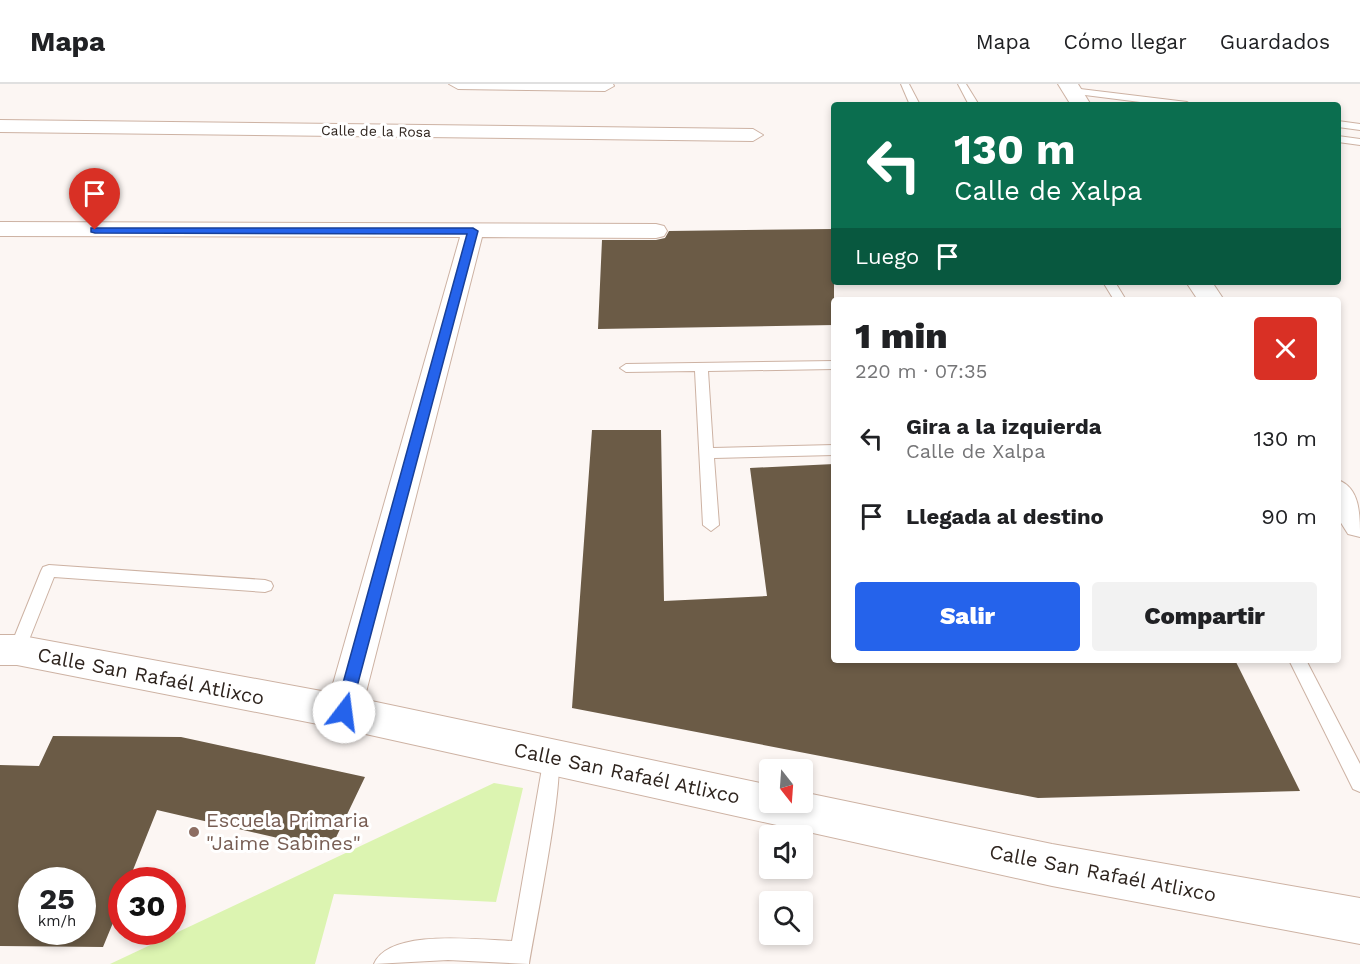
<!DOCTYPE html>
<html lang="es">
<meta charset="utf-8">
<style>
:root{--surface:#fff;--page:#f2f2f2;--text:#202124;--muted:#757577;--line:#e0e0e0;--accent:#2563eb}
body{margin:0;font-family:"Work Sans",sans-serif;background:var(--page);color:var(--text);height:100vh;display:flex;flex-direction:column;font-size:22px;white-space:nowrap}
*{box-sizing:border-box;margin:0}
p{font-size:20px;color:var(--muted)}
.icon{flex:none;width:33px;height:33px;fill:none;stroke:currentColor;stroke-width:2;stroke-linecap:round;stroke-linejoin:round}
.map{position:relative;flex:1;overflow:hidden}
.details{position:absolute;left:831px;top:213px;width:510px;height:366px;display:flex;flex-direction:column;background:var(--surface);border-radius:6px;box-shadow:0 3px 9px #0003}
.details>*{flex:none}
.hud{position:absolute;left:831px;top:18px;width:510px;height:183px;border-radius:6px;box-shadow:0 3px 9px #0003;background:#0b6e4f;color:#fff;overflow:hidden}
.needle{width:39px;rotate:163deg}
.fabs{position:absolute;left:759px;top:675px;display:grid;gap:12px}
.fabs a{display:grid;place-items:center;width:54px;height:54px;border-radius:6px;background:var(--surface);box-shadow:0 3px 9px #0003;font-size:30px}
.speed{position:absolute;left:18px;top:783px;display:flex;gap:12px;font-size:30px;font-weight:700;text-align:center}
.speed>*{display:grid;place-content:center;width:78px;height:78px;border-radius:50%;background:var(--surface);box-shadow:0 3px 9px #0003;line-height:1}
.speed small{font-size:15px;font-weight:400}
.speed .limit{border:9px solid #d22;background:#fff;color:#111}
.pin{position:absolute;display:grid;place-items:center;width:51px;height:51px;color:#fff;margin:-62px -26px;border-radius:50% 50% 50% 0;rotate:-45deg;box-shadow:0 0 6px #0007}
.pin .icon{rotate:45deg}
.me{position:absolute;width:66px;margin:-33px;rotate:15deg;stroke-linejoin:round;filter:drop-shadow(0 0 4px #0008)}
.turn{display:flex;align-items:center;gap:21px;height:126px;padding:0 24px;font-size:27px}
.turn .icon{width:78px;height:78px;stroke-width:2.5}
.turn b{display:block;font-size:42px;line-height:51px}
.then{display:flex;align-items:center;height:57px;padding:0 24px;background:#0003;gap:12px;font-size:22px}
.round{display:grid;place-items:center;flex:none;width:63px;height:63px;border-radius:6px;background:var(--page)}
.overview{display:flex;align-items:center;justify-content:space-between;height:102px;padding:0 24px}
h1{font-size:36px;font-weight:800;line-height:45px}
.cta{display:flex;gap:12px;margin-top:auto;padding:12px 24px}
.cta a{flex:1;height:69px;border-radius:6px;background:var(--accent);color:#fff;font-size:24px;font-weight:800;line-height:69px;text-align:center}
.cta a+a{background:var(--page);color:var(--text)}
ul{padding:0;list-style:none}
li{display:flex;align-items:center;gap:18px;height:78px;padding:0 24px}
li div{flex:1}
li b{display:block;font-size:22px}
li em{font-style:normal}
header{display:flex;align-items:center;gap:36px;box-sizing:border-box;height:84px;padding:0 30px;background:var(--surface);border-bottom:2px solid var(--line)}
header strong{font-size:28px}
nav{display:flex;gap:33px;margin-inline-start:auto;font-size:21px}
.map>svg:first-child{display:block}
.green{fill:#dcf4b1}
.building{fill:#6b5b46;fill-rule:evenodd}
.lines{fill:none;stroke-linecap:round;stroke-linejoin:round}
.service-casing{stroke:#cdb2a3;stroke-width:2}
.minor-casing{stroke:#cdb2a3;stroke-width:2}
.tertiary-casing{stroke:#cdb2a3;stroke-width:2}
.service{fill:#fff;fill-rule:evenodd}
.minor{fill:#fff;fill-rule:evenodd}
.tertiary{fill:#fff;fill-rule:evenodd}
.route{fill:#2563eb;stroke:#184099;stroke-width:1.5}
.education-dot{fill:#8d6e63;stroke:#fff;stroke-width:2}
.labels{text-anchor:middle;stroke-width:6;stroke-linejoin:round;paint-order:stroke}
.far-street-label{font-size:14px;fill:#2e241e;stroke:#fff}
.near-street-label{font-size:20px;fill:#2e241e;stroke:#fff}
.near-education-label{font-size:20px;fill:#785e54;stroke:#fff;text-anchor:start}
</style>
<header>
<strong>Mapa</strong>
<nav><a>Mapa</a><a>Cómo llegar</a><a>Guardados</a></nav>
</header>
<div class="map">
<svg width="1360" height="880" viewBox="0 0 1360 880">
<rect width="100%" height="100%" fill="#fcf6f3"/>
<!-- green -->
<path class="green" d="M494 699 523 704 496 818 334 810 315 880H110Z"/>
<!-- building -->
<g class="building">
<path d="M834 145V241L598 245 602 156H656L665 154 669 147Z"/>
<path d="M592 346H661L664 517 767 512 750 384 834 380V576H1235L1300 707 1038 714 572 624Z"/>
<path d="M53 652 181 653 365 693 330 766 157 726 129 796H122V817L103 863 0 862V681L39 682ZM32 796H82V848H32Z"/>
</g>
<g class="lines">
<defs>
<g id="service">
<path d="M901 0H909L920 21H910Z"/>
<path d="M958 0H966L979 21H969Z"/>
<path d="M1072 4 1187 18 1192 21H1164L1069 9V5Z"/>
<path d="M1338 37 1360 40V46L1338 43Z"/>
<path d="M1338 52 1360 55V61L1338 58Z"/>
<path d="M1103 198H1115L1126 216H1114Z"/>
<path d="M834 277V285L708 287 713 364 834 361V371L714 374 719 441 711 447 703 441 695 287 626 288 620 284 626 280Z"/>
<path d="M49 481 265 496 271 498 273 502 271 506 265 508 54 493 23 571 17 573 11 571 9 566 41 487 43 483Z"/>
<path d="M1289 576H1306L1360 680V708L1353 705Z"/>
<path d="M551 665 557 667C567 688 534 847 529 880L448 876 374 880C389 844 479 856 512 857L545 667Z"/>
</g>
<g id="minor">
<path d="M449 0H613L614 2 605 7 458 5Z"/>
<path d="M0 36 753 45 763 51 753 57 0 48Z"/>
<path d="M0 138 656 140 664 142 667 147 664 152 656 154 482 153 361 628 355 639 343 643 331 639 325 628 460 153 0 152Z"/>
</g>
<g id="tertiary">
<path d="M1058 0H1078L1091 21H1071Z"/>
<path d="M1186 198H1212L1224 216H1198Z"/>
<path d="M1338 396C1360 404 1360 430 1360 453L1348 450 1338 434Z"/>
<path d="M0 551H17L343 611 770 701V718H802V708L1052 760 1360 814V860L1052 802 343 645 17 581H0Z"/>
</g>
</defs>
<!-- service casing -->
<use href="#service" class="service-casing"/>
<!-- minor casing -->
<use href="#minor" class="minor-casing"/>
<!-- tertiary casing -->
<use href="#tertiary" class="tertiary-casing"/>
<!-- service -->
<use href="#service" class="service"/>
<!-- minor -->
<use href="#minor" class="minor"/>
<!-- tertiary -->
<use href="#tertiary" class="tertiary"/>
</g>
<!-- route -->
<path class="route" d="M91 144H473L478 147 349 633H338L335 628 467 150 95 149 91 148Z"/>
<!-- markers -->
<circle class="education-dot" cx="194" cy="748" r="6"/>
<g class="labels">
<!-- far-street labels -->
<g class="far-street-label">
<text transform="translate(376 47) rotate(1)" y="5">Calle de la Rosa</text>
</g>
<!-- near-street labels -->
<g class="near-street-label">
<text transform="translate(151 592) rotate(11)" y="7">Calle San Rafaél Atlixco</text>
<text transform="translate(627 689) rotate(12)" y="7">Calle San Rafaél Atlixco</text>
<text transform="translate(1103 789) rotate(11)" y="7">Calle San Rafaél Atlixco</text>
</g>
<!-- near-education labels -->
<g class="near-education-label">
<text x="206" y="743">Escuela Primaria<tspan x="206" dy="23">"Jaime Sabines"</tspan></text>
</g>
</g>
</svg>
<div class="fabs">
<a><svg class="needle" viewBox="-14 -14 28 28"><path d="M0-13l5 13h-10z" fill="#e53935"/><path d="M0 13l5-13h-10z" fill="#757577"/></svg></a>
<a><svg class="icon" aria-label="sound" viewBox="0 0 24 24"><path d="M4 9h4l5-4v14l-5-4H4zM17 9q2 3 0 6"/></svg></a>
<a><svg class="icon" aria-label="search" viewBox="0 0 24 24"><circle cx="10" cy="10" r="6"/><path d="M15 15l6 6"/></svg></a>
</div>
<div class="speed"><div>25<small>km/h</small></div><div class="limit">30</div></div>
<div class="pin" style="left:95px;top:146px;background:#d93025"><svg class="icon" aria-label="arrive" viewBox="0 0 24 24"><path d="M6 21V4h12l-3 4 3 4H6"/></svg></div>
<svg class="me" style="left:344px;top:628px" viewBox="-20 -20 40 40"><circle r="19" fill="#fff"/><path d="M0-13L10 11 0 6-10 11z" fill="#2563eb"/></svg>
<div class="hud">
<div class="turn"><svg class="icon" aria-label="left" viewBox="0 0 24 24"><path d="M17 20v-9H6M10 6l-5 5 5 5"/></svg><div><b>130 m</b>Calle de Xalpa</div></div>
<div class="then">Luego<svg class="icon" aria-label="arrive" viewBox="0 0 24 24"><path d="M6 21V4h12l-3 4 3 4H6"/></svg></div>
</div>
<section class="details">
<div class="overview"><div><h1>1 min</h1><p>220 m · 07:35</p></div><a class="round" style="background:#d93025;color:#fff"><svg class="icon" aria-label="close" viewBox="0 0 24 24"><path d="M6 6l12 12M18 6L6 18"/></svg></a></div>
<ul>
<li><svg class="icon" aria-label="left" viewBox="0 0 24 24"><path d="M17 20v-9H6M10 6l-5 5 5 5"/></svg><div><b>Gira a la izquierda</b><p>Calle de Xalpa</p></div><em>130 m</em></li>
<li><svg class="icon" aria-label="arrive" viewBox="0 0 24 24"><path d="M6 21V4h12l-3 4 3 4H6"/></svg><div><b>Llegada al destino</b></div><em>90 m</em></li>
</ul>
<div class="cta"><a>Salir</a><a>Compartir</a></div>
</section>
</div>
